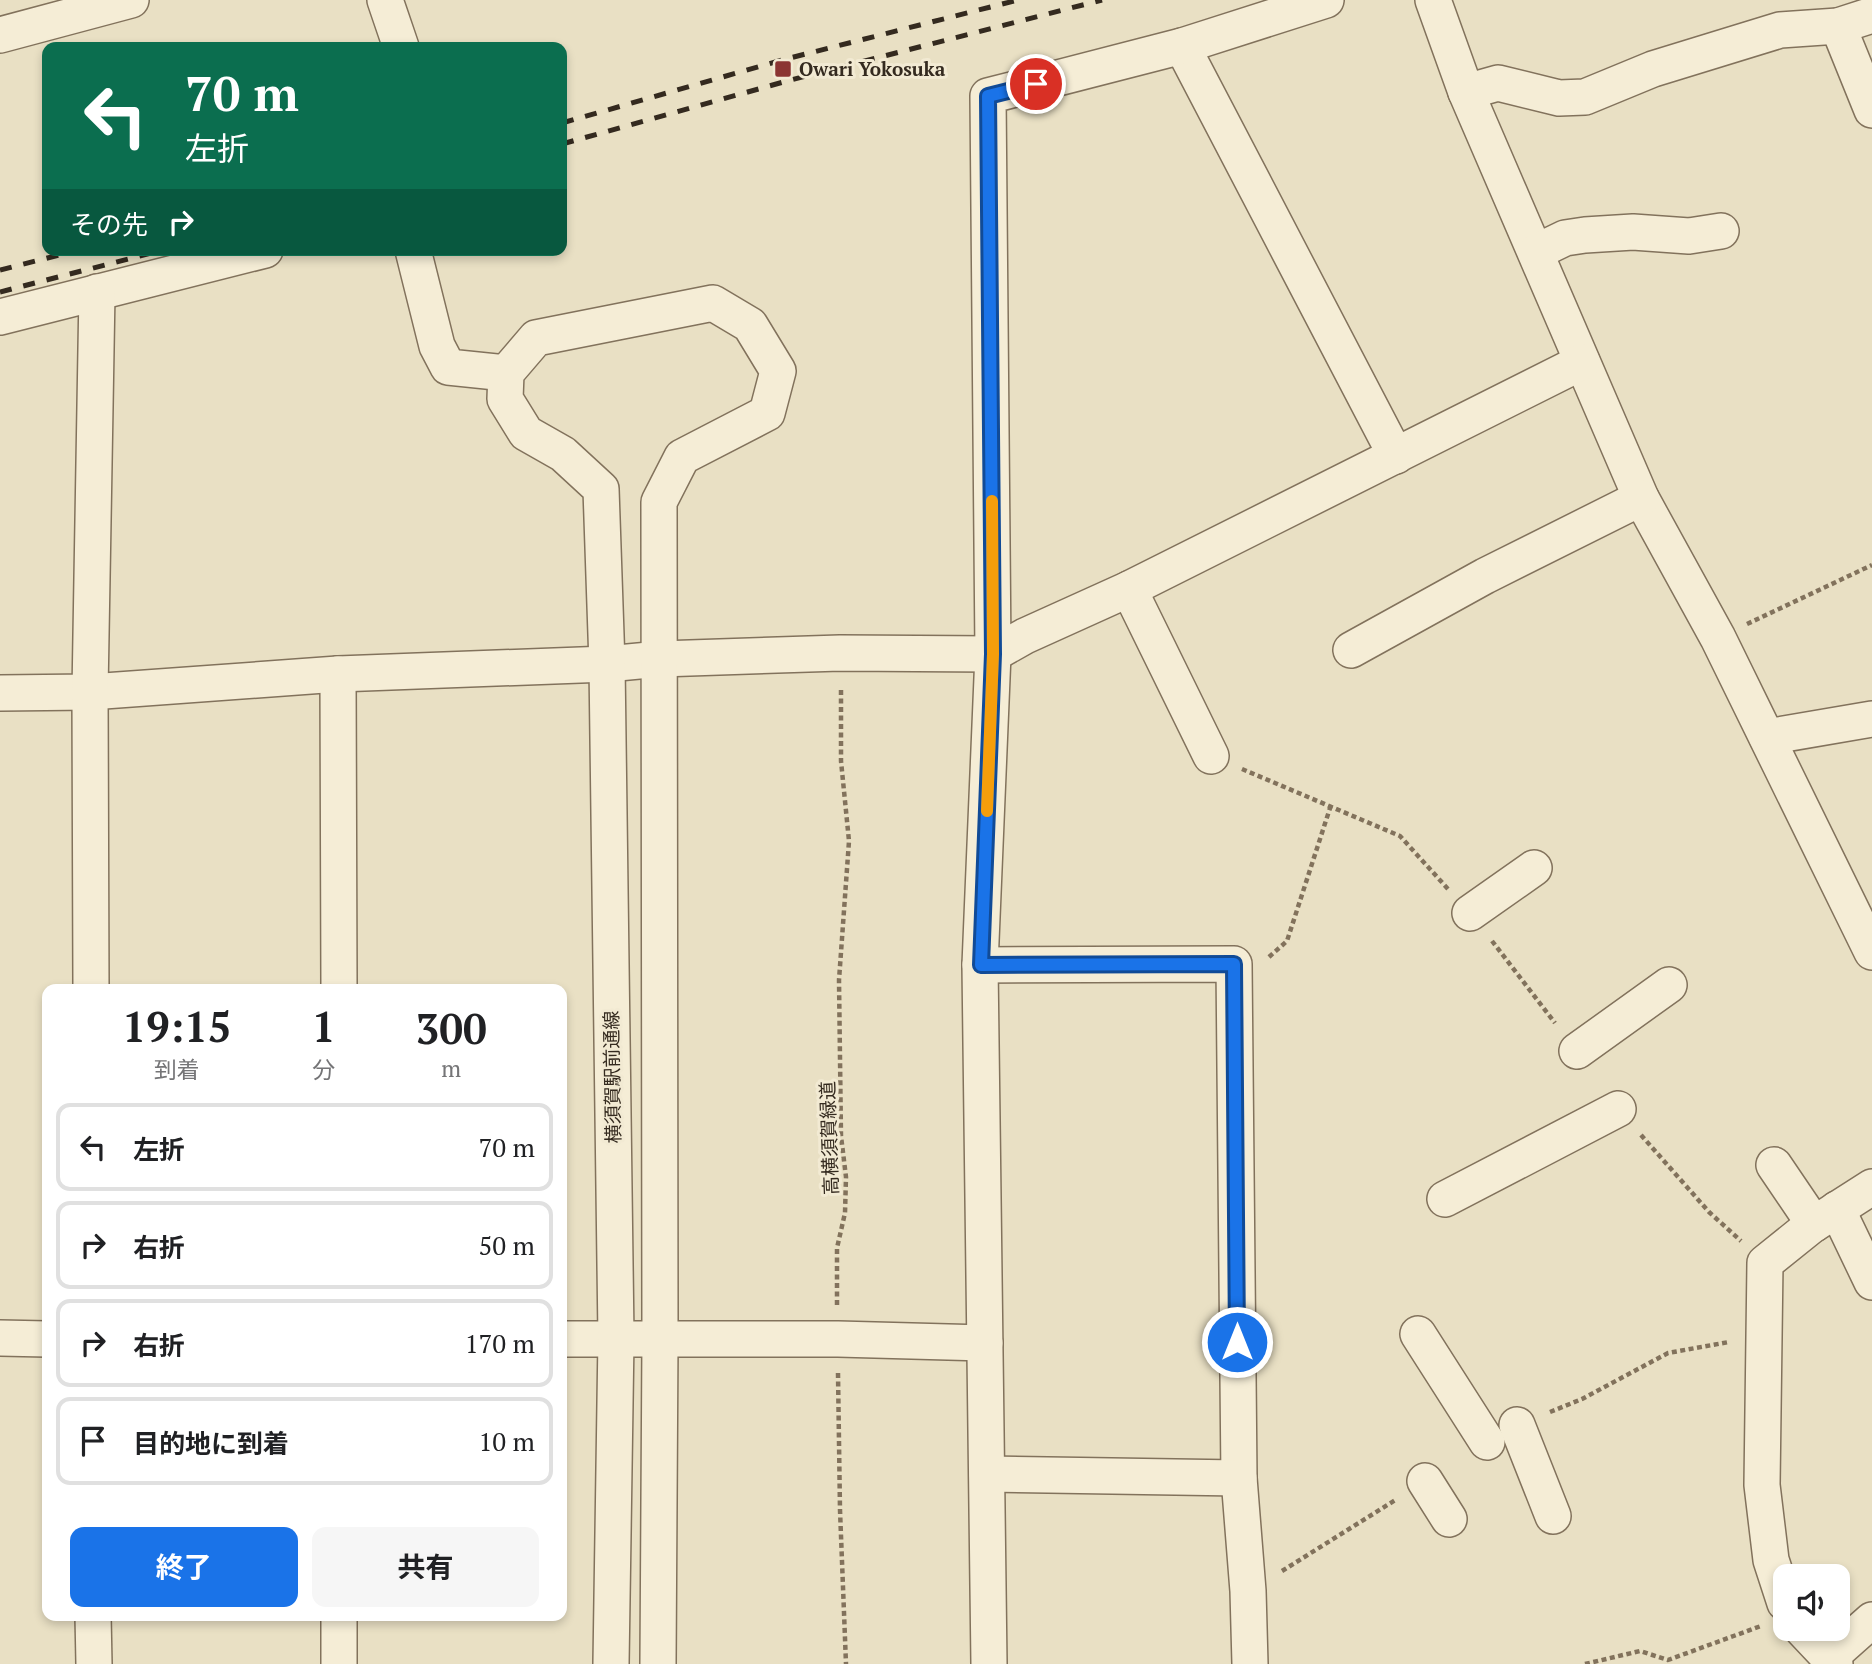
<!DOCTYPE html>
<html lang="ja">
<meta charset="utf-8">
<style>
:root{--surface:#fff;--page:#f6f6f6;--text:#202124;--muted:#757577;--line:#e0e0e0;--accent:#1a73e8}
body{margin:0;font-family:"PT Serif","Noto Sans JP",serif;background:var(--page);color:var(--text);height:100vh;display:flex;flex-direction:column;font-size:26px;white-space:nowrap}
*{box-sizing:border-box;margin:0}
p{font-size:23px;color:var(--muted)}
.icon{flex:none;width:38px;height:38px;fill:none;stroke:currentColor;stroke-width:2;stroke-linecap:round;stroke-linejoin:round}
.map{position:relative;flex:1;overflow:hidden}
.drawer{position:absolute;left:42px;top:984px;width:525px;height:637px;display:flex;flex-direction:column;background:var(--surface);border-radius:14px;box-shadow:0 4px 10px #0003}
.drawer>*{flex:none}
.guide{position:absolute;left:42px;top:42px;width:525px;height:214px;border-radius:14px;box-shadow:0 4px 10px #0003;background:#0b6e4f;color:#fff;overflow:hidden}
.buttons{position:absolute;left:1773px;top:1564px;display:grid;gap:14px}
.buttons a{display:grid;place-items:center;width:77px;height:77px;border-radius:14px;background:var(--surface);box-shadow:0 4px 10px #0003;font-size:35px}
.pin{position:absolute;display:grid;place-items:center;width:60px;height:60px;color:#fff;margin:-30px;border:4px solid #fff;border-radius:50%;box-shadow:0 2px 7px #0007}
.me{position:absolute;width:77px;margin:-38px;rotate:0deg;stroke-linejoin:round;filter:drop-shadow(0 0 5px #0008)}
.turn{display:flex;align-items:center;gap:24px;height:147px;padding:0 28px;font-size:32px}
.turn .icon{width:91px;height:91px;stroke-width:2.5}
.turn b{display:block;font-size:49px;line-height:60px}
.then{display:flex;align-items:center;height:66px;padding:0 28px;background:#0003;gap:14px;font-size:26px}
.eta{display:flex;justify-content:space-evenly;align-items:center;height:119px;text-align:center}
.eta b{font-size:42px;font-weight:700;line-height:49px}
.button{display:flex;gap:14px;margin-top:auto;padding:14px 28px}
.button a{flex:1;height:80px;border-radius:14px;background:var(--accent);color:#fff;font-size:28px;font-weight:700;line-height:80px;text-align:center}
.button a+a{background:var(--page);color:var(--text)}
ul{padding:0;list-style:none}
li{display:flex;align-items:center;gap:21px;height:88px;margin:0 14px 10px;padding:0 14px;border:4px solid var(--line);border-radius:14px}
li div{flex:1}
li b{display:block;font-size:26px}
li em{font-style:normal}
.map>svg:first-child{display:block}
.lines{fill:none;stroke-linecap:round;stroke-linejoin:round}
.minor-casing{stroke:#82725c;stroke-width:38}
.path{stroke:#82725c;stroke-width:4.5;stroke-dasharray:5 3.5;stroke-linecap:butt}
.minor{stroke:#f5edd6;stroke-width:35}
.rail{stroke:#342a1f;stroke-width:5;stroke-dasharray:12 12;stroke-linecap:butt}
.route-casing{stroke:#114b97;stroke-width:18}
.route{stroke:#1a73e8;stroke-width:12}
.slow{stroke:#f59e0b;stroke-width:12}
.poi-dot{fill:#8b3532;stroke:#f2ead3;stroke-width:2.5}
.labels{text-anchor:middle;stroke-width:6;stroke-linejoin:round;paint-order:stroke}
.poi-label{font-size:19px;font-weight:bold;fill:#342a1f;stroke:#f2ead3;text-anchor:start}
.street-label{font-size:19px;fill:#342a1f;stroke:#f2ead3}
</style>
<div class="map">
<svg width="1872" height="1664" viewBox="0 0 1872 1664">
<rect width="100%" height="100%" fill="#e9e0c4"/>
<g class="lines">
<defs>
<g id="minor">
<path d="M385 0 401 47"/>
<path d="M1433 0 1466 92 1641 498 1718 638 1872 952"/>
<path d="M1838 26 1872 110"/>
<path d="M0 35 131 0"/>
<path d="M1182 46 1396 456"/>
<path d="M1466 92 1498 83 1559 98 1585 97 1653 69 1780 30 1838 26 1872 15"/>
<path d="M413 250 437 346 448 367 506 373"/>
<path d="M1536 252 1565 238 1585 235 1633 232 1689 236 1721 231"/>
<path d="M0 317 265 250"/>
<path d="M1129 589 1211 756"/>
<path d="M1351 650 1485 576 1641 498"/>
<path d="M338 674 339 989"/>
<path d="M0 693 90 692 338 674 607 664 660 659 840 653 993 654 1025 636 1129 589 1582 362"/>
<path d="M1767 737 1872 719"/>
<path d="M1470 913 1534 868"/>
<path d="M980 965 1234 964 1239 1478 1248 1591 1250 1664"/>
<path d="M91 989 90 692 97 292"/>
<path d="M1577 1051 1669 985"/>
<path d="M1774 1165 1814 1224"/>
<path d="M1445 1199 1618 1109"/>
<path d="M1837 1209 1872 1282"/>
<path d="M1418 1334 1487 1442"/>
<path d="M0 1338 47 1339"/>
<path d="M562 1339H838L985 1343"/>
<path d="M1517 1425 1553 1516"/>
<path d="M987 1474 1239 1478"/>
<path d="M1425 1481 1449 1519"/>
<path d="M1785 1603 1771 1560 1762 1485 1765 1263 1811 1226 1872 1187"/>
<path d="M93 1615 94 1664"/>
<path d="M1802 1629 1835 1664"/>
<path d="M1829 1658 1872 1620"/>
<path d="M339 1664V1615"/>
<path d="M611 1664 616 1338 607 664 601 489 563 454 526 433 505 399 506 373 536 338 713 303 750 325 778 371 767 413 682 457 659 502 660 1340 658 1664"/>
<path d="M989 1664 980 965 993 654 988 96 1182 46 1326 0"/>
</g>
</defs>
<!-- minor casing -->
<use href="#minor" class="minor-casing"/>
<!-- path -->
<g class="path">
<path d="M1747 624 1872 565"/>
<path d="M1242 769 1400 836 1448 889"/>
<path d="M1492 941 1555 1023"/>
<path d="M1269 957 1287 941 1331 805"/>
<path d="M1641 1135 1709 1212 1741 1241"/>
<path d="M837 1305V1248L845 1213 846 1177 841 1136 839 980 849 841 841 761V689"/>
<path d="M838 1373 840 1510 846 1664"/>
<path d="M1550 1412 1582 1399 1668 1353 1729 1342"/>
<path d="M1282 1571 1397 1499"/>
<path d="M1585 1664 1640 1651 1668 1660 1761 1626"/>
</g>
<!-- minor -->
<use href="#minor" class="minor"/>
<!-- rail -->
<g class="rail">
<path d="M562 123 782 60 1018 0"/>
<path d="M562 144 787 81 1102 0"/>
<path d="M0 270 79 250"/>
<path d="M0 292 163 250"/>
</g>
</g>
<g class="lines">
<defs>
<path id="route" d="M1036 84 988 96 993 654 981 965 1234 964 1237 1342"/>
</defs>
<!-- route casing -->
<use href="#route" class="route-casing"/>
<!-- route -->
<use href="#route" class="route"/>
<!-- slow -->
<path class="slow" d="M987 811 993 654 992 501"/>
</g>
<!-- markers -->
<rect class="poi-dot" x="774" y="60" width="18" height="18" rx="3.5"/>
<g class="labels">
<!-- poi labels -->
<g class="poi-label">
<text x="799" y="76">Owari Yokosuka</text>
</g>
<!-- street labels -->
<g class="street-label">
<text transform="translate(612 1077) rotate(-91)" y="7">横須賀駅前通線</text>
<text transform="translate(829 1138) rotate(-92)" y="7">高横須賀緑道</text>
</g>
</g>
</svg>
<div class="buttons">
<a><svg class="icon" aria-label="sound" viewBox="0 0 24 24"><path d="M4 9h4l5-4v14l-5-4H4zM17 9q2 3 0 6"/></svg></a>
</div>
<div class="pin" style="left:1036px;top:84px;background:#d93025"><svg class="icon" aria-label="arrive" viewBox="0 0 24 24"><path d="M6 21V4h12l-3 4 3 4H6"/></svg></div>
<svg class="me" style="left:1237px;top:1342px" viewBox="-20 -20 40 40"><circle r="17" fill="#1a73e8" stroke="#fff" stroke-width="3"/><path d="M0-11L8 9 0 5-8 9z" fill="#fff"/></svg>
<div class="guide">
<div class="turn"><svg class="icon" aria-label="left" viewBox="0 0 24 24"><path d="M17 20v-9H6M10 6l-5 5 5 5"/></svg><div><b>70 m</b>左折</div></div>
<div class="then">その先<svg class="icon" aria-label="right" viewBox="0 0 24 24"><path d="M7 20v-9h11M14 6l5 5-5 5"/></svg></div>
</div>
<section class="drawer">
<div class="eta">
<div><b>19:15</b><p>到着</p></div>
<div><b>1</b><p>分</p></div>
<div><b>300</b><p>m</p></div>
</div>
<ul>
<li><svg class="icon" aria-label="left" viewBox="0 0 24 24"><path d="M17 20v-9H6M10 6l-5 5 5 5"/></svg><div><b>左折</b></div><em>70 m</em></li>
<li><svg class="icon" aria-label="right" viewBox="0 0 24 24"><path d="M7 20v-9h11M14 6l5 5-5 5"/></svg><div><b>右折</b></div><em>50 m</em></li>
<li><svg class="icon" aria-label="right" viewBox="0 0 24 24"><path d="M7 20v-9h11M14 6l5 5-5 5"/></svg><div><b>右折</b></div><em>170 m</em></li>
<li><svg class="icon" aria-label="arrive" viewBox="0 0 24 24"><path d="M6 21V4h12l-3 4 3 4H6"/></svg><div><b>目的地に到着</b></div><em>10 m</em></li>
</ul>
<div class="button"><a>終了</a><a>共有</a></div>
</section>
</div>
